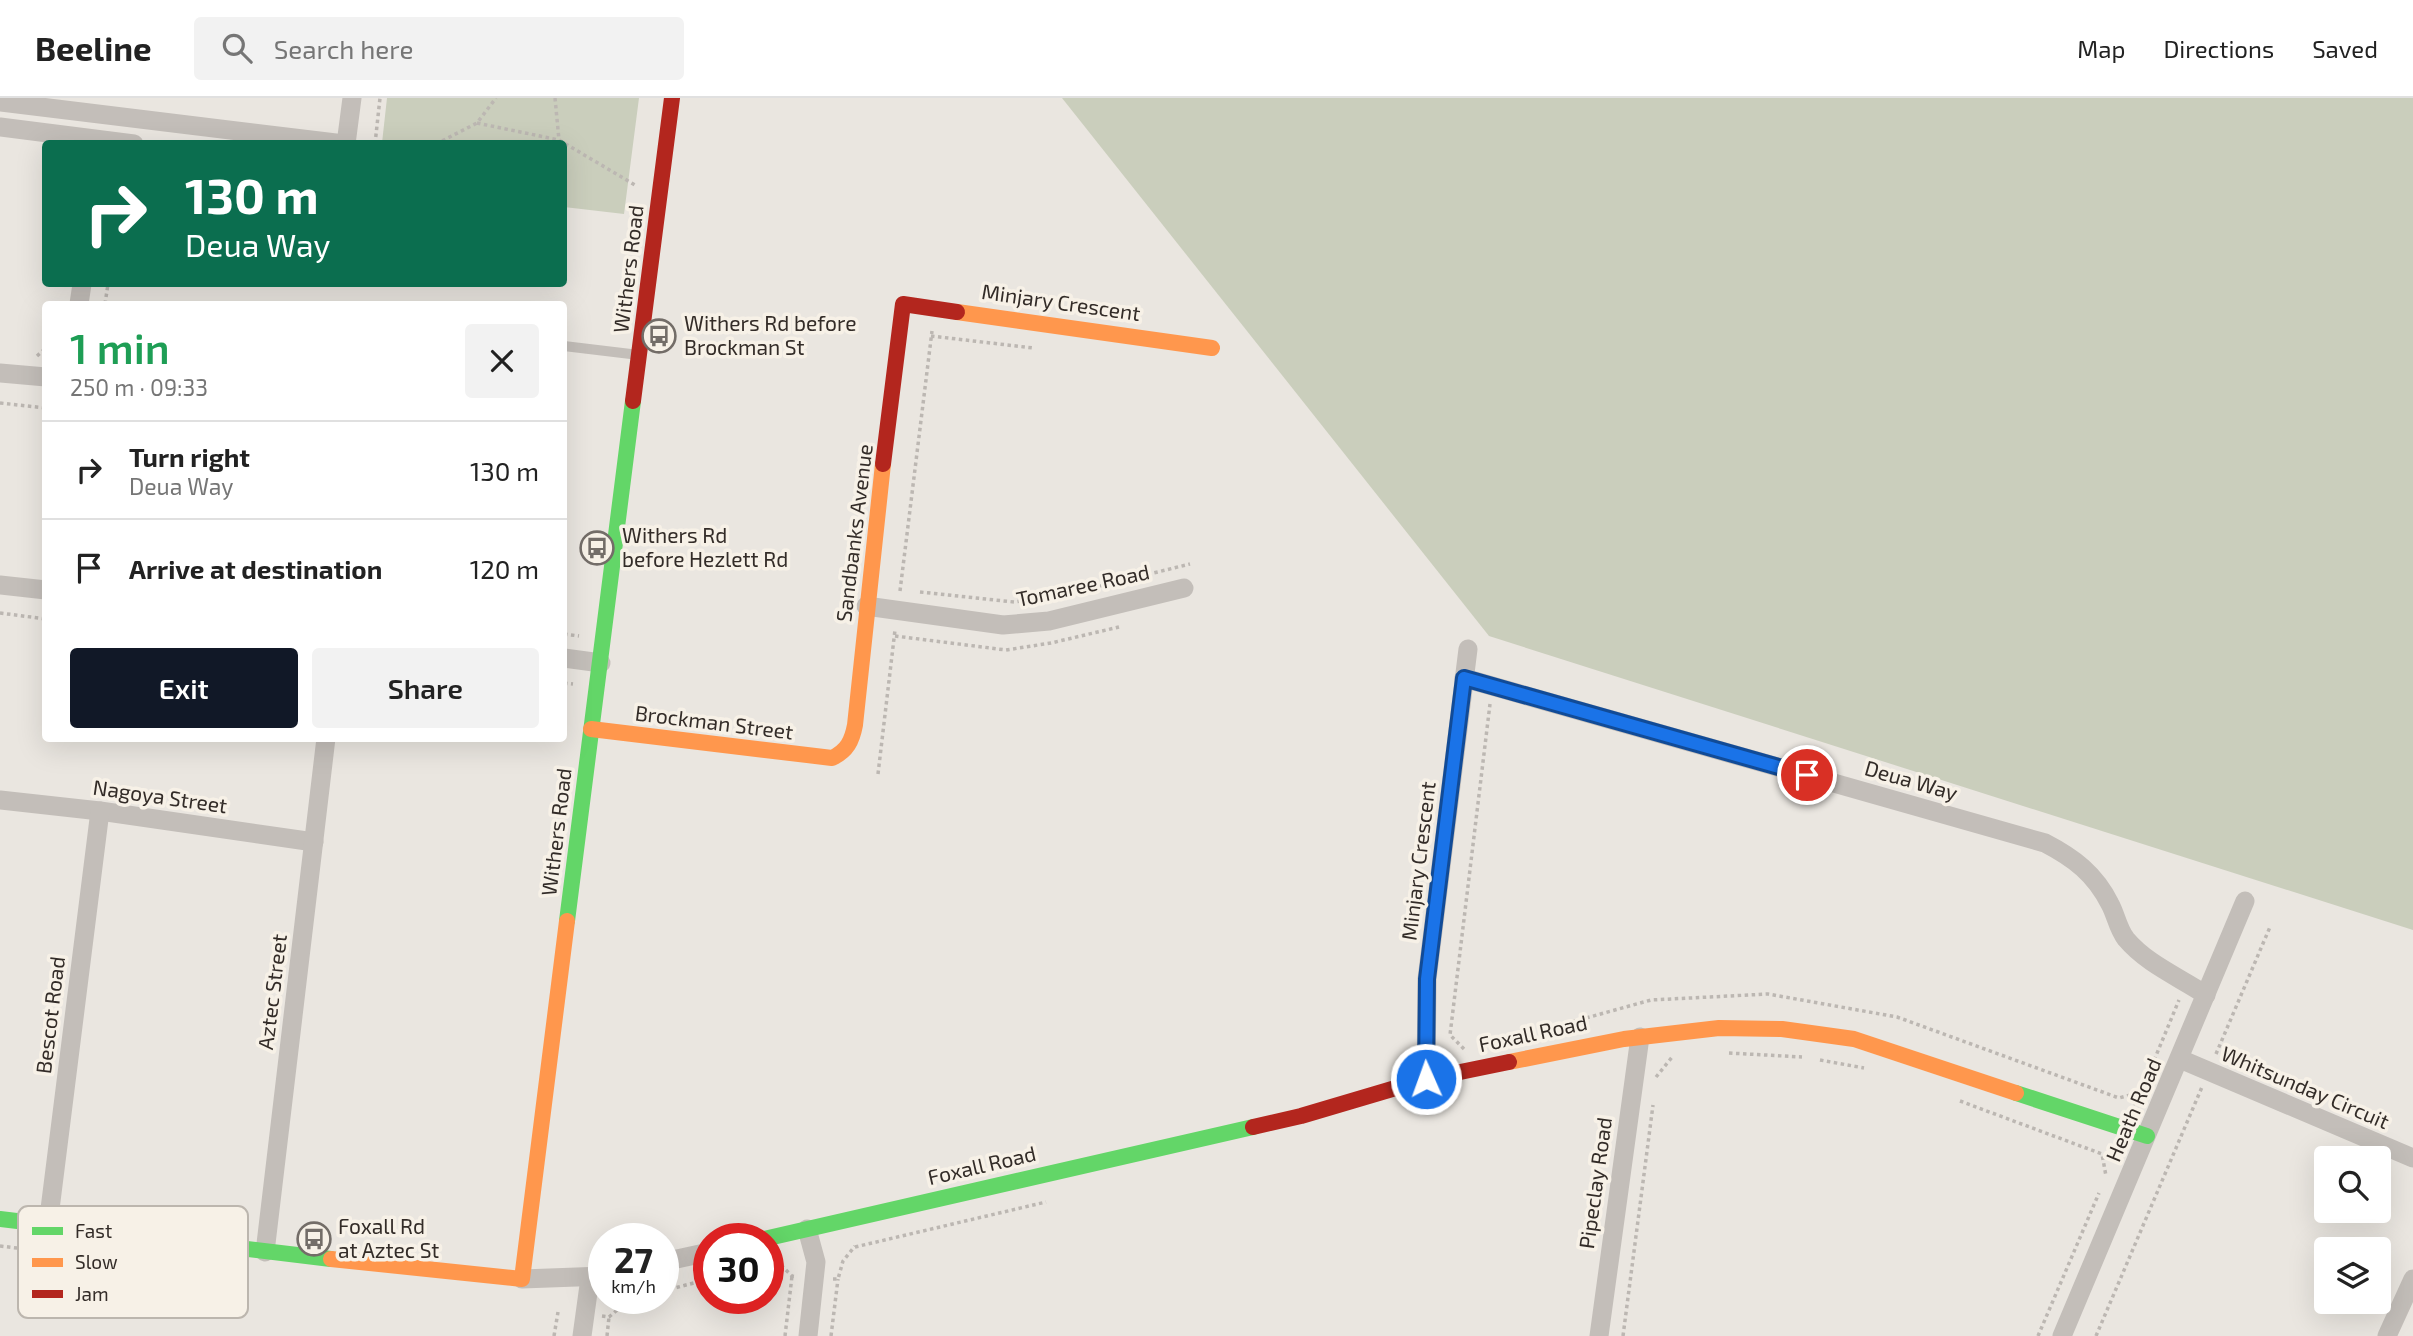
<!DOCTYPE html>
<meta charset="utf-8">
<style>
:root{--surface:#fff;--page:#f2f2f2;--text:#222;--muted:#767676;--line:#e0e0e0;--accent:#111827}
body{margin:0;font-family:"Exo 2",sans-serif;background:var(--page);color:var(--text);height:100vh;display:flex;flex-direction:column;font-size:26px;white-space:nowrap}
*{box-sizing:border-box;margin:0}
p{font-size:23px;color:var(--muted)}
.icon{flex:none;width:38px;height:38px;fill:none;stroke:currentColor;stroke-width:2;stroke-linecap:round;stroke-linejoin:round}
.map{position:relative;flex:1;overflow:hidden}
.sheet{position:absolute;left:42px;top:203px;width:525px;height:441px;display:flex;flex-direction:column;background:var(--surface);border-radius:7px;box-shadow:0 7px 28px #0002}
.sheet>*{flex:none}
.guide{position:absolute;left:42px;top:42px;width:525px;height:147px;border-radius:7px;box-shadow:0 7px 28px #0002;background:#0b6e4f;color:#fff;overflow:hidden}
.controls{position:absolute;left:2314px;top:1048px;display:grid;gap:14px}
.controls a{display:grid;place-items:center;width:77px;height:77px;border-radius:7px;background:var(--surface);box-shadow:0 7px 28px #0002;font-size:35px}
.speed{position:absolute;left:588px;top:1125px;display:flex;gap:14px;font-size:35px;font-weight:700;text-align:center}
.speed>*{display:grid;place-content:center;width:91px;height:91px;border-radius:50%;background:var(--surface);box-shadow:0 7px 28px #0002;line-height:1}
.speed small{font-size:18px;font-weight:400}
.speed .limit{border:10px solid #d22;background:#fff;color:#111}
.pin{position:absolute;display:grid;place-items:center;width:60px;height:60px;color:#fff;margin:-30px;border:4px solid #fff;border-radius:50%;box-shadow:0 2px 7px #0007}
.me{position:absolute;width:77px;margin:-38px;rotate:358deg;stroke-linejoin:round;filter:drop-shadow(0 0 5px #0008)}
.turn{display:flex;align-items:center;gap:24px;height:147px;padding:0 28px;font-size:32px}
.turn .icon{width:91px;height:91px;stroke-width:2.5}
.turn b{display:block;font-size:49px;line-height:60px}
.round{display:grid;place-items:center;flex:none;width:74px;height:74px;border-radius:7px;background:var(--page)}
.overview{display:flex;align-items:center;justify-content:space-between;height:119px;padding:0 28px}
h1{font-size:42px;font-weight:600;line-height:52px;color:#1e9e55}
.button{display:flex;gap:14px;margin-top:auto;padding:14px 28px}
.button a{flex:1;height:80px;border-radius:7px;background:var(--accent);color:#fff;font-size:28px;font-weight:600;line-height:80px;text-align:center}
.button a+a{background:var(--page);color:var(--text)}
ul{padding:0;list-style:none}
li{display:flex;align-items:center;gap:21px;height:98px;padding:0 28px;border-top:2px solid var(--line)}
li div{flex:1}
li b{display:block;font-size:26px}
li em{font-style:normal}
header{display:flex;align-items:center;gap:42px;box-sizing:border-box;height:98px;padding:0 35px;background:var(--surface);border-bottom:2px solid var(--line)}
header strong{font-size:33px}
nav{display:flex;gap:38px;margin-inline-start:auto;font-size:24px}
.search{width:490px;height:63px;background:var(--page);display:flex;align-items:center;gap:18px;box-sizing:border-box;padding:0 24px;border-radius:7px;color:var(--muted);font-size:26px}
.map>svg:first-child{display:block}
.green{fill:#cacebc}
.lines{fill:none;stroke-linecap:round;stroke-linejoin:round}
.path{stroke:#bcb7b2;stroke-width:3.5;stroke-dasharray:3.5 3.5;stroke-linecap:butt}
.lane{stroke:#c3beb9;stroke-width:10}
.street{stroke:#c3beb9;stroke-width:19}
.fast{stroke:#63d668;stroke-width:16}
.slow{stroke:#ff974d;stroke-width:16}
.jam{stroke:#b3261e;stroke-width:16}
.route-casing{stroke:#114b97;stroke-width:18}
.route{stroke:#1a73e8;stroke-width:12}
.labels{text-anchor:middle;stroke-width:7;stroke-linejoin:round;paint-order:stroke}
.street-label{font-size:21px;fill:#332c28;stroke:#f7f1e7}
.poi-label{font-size:21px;fill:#332c28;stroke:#f7f1e7;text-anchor:start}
.key{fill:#f7f1e7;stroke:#bcb6ae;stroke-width:2}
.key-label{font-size:19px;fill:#332c28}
</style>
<header>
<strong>Beeline</strong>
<div class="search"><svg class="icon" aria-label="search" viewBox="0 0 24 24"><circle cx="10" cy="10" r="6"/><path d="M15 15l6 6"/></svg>Search here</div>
<nav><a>Map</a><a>Directions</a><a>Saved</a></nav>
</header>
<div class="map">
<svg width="2413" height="1238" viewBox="0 0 2413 1238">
<rect width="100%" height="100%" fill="#eae6e0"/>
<!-- green -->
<g class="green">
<path d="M387 0H639L624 116 564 109V46L382 45Z"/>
<path d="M1062 0H2413V832L1489 538Z"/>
</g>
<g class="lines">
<!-- path -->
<g class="path">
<path d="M555 0 559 42"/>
<path d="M477 25 559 42 635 87"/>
<path d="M375 44 398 46"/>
<path d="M375 46 380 0"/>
<path d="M436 46 477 25 496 0"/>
<path d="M105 206 108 186"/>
<path d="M931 238 1033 250"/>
<path d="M37 258 46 250"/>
<path d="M0 305 46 310"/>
<path d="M900 493 932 233"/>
<path d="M920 494 1014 504 1072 495 1190 466"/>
<path d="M0 515 46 521"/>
<path d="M564 536 579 538"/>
<path d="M895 538 1006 552 1051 545 1119 529"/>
<path d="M564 585 573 586"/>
<path d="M878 676 895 532"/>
<path d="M1539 933 1651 902 1768 896 1897 919 2119 1000 2141 994 2179 902"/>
<path d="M1464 951 1450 937 1490 606"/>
<path d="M1729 955 1802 959"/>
<path d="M2216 956 2270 829"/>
<path d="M1820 962 1864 970"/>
<path d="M1656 979 1673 958"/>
<path d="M2132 997 2137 1011"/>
<path d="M1960 1003 2102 1056 2106 1078"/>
<path d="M0 1148 25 1151"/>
<path d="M855 1149 1046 1104"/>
<path d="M768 1167 779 1165 792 1178 797 1179"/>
<path d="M833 1181H838L843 1163 855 1148"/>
<path d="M663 1193 709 1181"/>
<path d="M602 1218 609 1219 631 1200"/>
<path d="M554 1238 558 1214"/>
<path d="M607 1238 609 1219"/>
<path d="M785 1238 792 1178"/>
<path d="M831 1238 838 1181"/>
<path d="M1623 1238 1653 1007"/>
<path d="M2038 1238 2099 1095"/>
<path d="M2096 1238 2202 989"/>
</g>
<!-- lane -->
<path class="lane" d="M564 248 639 257"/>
<!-- street -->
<g class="street">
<path d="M0 4 344 46"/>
<path d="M0 29 134 46"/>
<path d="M346 46 352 0"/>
<path d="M79 206 82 186"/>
<path d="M0 275 46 279"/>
<path d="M0 487 46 492"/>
<path d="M866 508 1003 527 1049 523 1184 490"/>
<path d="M564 560 601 565"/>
<path d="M1464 580 2045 745C2074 760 2095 776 2110 806 2116 817 2118 831 2126 841 2147 866 2179 879 2206 897"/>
<path d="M0 702 100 713 314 744"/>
<path d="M2180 961 2413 1060"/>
<path d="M1426 981 1427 881 1468 551"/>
<path d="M48 1127 100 713"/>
<path d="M807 1131 816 1164 808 1238"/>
<path d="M265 1154 326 640"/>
<path d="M663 1164 709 1154"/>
<path d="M522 1181 604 1178"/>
<path d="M582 1238 590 1180"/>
<path d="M1599 1238 1640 939"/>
<path d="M2062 1238 2245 803"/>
<path d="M2387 1238 2413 1181"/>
</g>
<!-- fast -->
<g class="fast">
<path d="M567 823 633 303"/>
<path d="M2016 995 2147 1038"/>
<path d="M0 1121 331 1161"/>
<path d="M764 1141 1253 1029"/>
</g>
<!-- slow -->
<g class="slow">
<path d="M957 214 1212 250"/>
<path d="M591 631 832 660C847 653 852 643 855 627L883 366"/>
<path d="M1509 964 1624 941 1719 930 1782 931 1854 941 2016 995"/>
<path d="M331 1161 522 1181 567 823"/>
</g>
<!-- jam -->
<g class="jam">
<path d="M633 303 672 0"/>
<path d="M883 366 903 206 957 214"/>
<path d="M1253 1029 1301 1018 1426 981 1509 964"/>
</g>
</g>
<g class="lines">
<defs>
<path id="route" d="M1426 981 1427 881 1464 580 1807 677"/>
</defs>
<!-- route casing -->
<use href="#route" class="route-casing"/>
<!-- route -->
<use href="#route" class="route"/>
</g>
<!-- icons -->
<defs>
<symbol id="bus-ring" viewBox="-11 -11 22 22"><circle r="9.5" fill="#f7f1e7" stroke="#736d68" stroke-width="1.5"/><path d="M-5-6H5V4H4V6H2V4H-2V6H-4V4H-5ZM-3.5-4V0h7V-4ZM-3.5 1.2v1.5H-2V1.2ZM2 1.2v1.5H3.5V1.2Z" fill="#736d68"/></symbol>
</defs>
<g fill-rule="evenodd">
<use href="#bus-ring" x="640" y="219" width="38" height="38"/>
<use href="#bus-ring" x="578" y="431" width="38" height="38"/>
<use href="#bus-ring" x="295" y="1122" width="38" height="38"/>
</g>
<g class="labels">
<!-- street labels -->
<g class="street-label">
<text transform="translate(629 171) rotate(-83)" y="7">Withers Road</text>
<text transform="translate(1061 205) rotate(8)" y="7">Minjary Crescent</text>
<text transform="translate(855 435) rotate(-83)" y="7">Sandbanks Avenue</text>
<text transform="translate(1083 488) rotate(-12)" y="7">Tomaree Road</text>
<text transform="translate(714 625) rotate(7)" y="7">Brockman Street</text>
<text transform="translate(1911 683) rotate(16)" y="7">Deua Way</text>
<text transform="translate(160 699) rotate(8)" y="7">Nagoya Street</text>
<text transform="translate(557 734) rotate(-83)" y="7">Withers Road</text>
<text transform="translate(1419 763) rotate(-83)" y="7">Minjary Crescent</text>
<text transform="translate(273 894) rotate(-83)" y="7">Aztec Street</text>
<text transform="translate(51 917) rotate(-83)" y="7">Bescot Road</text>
<text transform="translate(1533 936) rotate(-12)" y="7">Foxall Road</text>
<text transform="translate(2305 990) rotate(23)" y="7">Whitsunday Circuit</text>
<text transform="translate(2134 1012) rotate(-67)" y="7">Heath Road</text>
<text transform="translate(982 1068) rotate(-13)" y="7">Foxall Road</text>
<text transform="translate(1596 1085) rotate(-82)" y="7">Pipeclay Road</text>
</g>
<!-- poi labels -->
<g class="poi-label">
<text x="684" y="233">Withers Rd before<tspan x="684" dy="24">Brockman St</tspan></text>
<text x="622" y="445">Withers Rd<tspan x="622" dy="24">before Hezlett Rd</tspan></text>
<text x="338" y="1136">Foxall Rd<tspan x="338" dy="24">at Aztec St</tspan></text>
</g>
</g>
<!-- legend -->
<rect x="18" y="1108" width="230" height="112" rx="10" class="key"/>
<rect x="32" y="1129" width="31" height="8" fill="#63d668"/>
<rect x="32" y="1160" width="31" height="9" fill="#ff974d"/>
<rect x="32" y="1192" width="31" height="8" fill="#b3261e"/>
<g class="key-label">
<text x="75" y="1140">Fast</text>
<text x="75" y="1171">Slow</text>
<text x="75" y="1203">Jam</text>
</g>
</svg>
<div class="controls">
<a><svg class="icon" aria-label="search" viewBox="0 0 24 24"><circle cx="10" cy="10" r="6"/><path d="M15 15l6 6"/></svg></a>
<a><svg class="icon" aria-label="layers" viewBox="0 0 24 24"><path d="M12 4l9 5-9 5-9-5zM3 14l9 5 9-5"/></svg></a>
</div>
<div class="speed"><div>27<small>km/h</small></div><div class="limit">30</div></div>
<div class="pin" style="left:1807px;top:677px;background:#d93025"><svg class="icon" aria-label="arrive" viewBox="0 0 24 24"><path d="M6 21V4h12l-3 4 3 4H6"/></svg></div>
<svg class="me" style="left:1426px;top:981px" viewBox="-20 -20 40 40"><circle r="17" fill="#1a73e8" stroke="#fff" stroke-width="3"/><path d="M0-11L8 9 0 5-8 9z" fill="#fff"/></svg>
<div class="guide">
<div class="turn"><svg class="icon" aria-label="right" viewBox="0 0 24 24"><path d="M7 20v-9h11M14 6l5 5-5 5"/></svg><div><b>130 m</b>Deua Way</div></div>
</div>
<section class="sheet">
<div class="overview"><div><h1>1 min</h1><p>250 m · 09:33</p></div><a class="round"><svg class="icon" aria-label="close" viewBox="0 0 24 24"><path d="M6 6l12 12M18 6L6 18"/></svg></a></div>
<ul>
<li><svg class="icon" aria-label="right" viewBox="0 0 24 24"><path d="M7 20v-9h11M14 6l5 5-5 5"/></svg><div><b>Turn right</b><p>Deua Way</p></div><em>130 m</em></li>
<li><svg class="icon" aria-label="arrive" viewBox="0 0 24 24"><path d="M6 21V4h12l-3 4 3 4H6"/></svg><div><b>Arrive at destination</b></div><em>120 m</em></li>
</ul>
<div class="button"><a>Exit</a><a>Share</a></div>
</section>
</div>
